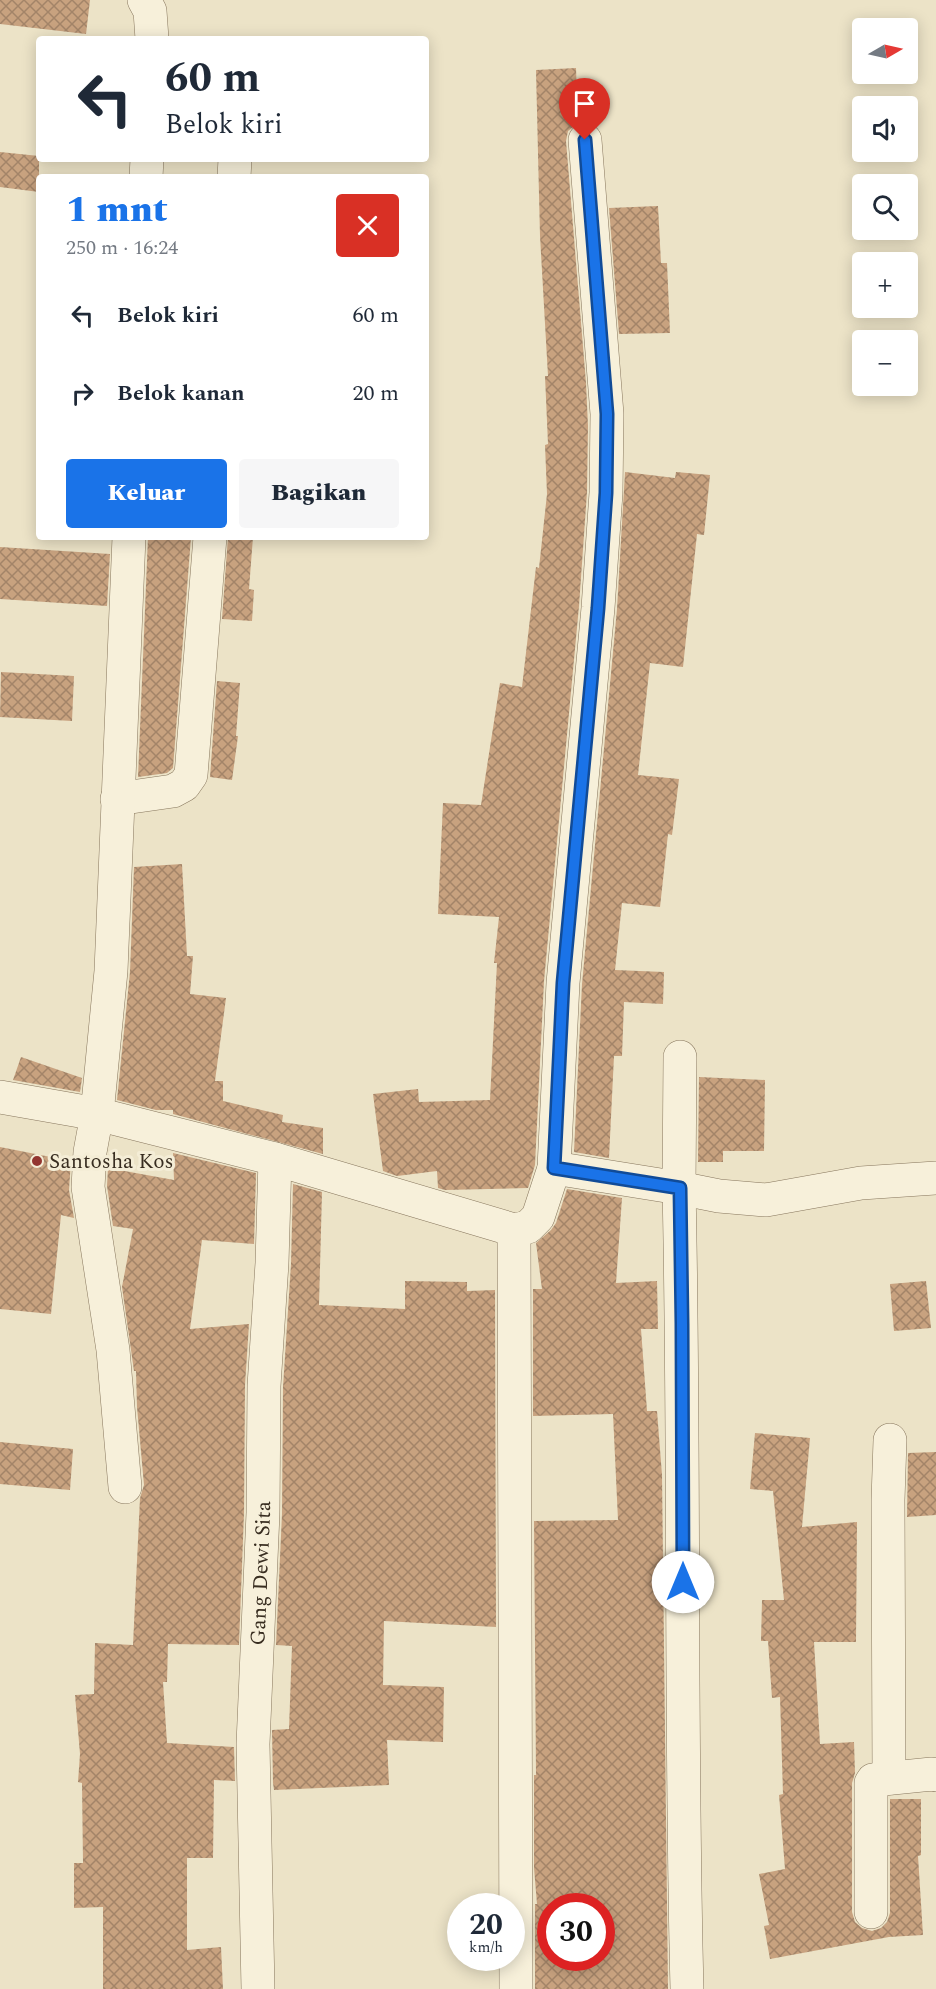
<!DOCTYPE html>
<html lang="id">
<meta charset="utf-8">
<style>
:root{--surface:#fff;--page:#f6f6f7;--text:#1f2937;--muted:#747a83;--accent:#1a73e8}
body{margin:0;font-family:Spectral,serif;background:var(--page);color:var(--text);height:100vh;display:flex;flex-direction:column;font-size:22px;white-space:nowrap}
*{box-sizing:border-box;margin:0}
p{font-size:20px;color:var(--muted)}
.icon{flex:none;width:33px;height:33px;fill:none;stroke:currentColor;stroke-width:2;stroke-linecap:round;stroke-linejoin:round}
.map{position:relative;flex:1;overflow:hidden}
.drawer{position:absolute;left:36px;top:174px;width:393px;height:366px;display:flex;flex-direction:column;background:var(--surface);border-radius:6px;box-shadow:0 3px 15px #0003}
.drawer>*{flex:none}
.guide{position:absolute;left:36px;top:36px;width:393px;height:126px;border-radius:6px;box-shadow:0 3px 15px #0003;background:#fff;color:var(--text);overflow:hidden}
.needle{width:39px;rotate:81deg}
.buttons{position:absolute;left:852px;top:18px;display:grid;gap:12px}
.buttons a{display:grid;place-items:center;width:66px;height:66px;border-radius:6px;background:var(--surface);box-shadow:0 3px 15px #0003;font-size:30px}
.speed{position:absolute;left:447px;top:1893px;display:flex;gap:12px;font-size:30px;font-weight:700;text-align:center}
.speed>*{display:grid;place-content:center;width:78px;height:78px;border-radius:50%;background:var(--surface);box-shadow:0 3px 15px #0003;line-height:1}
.speed small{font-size:15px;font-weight:400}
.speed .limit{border:9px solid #d22;background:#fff;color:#111}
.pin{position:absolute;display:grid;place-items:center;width:51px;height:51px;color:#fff;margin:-62px -26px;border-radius:50% 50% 50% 0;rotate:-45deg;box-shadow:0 0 6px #0007}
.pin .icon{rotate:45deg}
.me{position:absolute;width:66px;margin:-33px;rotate:0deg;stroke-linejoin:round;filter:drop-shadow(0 0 4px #0008)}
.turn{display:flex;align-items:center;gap:21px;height:126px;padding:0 30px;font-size:27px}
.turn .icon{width:78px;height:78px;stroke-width:2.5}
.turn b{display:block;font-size:42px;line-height:51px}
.round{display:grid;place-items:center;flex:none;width:63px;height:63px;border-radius:6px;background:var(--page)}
.overview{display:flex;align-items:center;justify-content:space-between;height:102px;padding:0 30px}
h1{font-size:36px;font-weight:800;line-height:45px;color:var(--accent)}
.button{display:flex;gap:12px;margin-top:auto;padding:12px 30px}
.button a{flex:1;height:69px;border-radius:6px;background:var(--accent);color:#fff;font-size:24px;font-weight:800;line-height:69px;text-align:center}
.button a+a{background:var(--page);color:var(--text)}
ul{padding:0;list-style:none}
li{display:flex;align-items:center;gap:18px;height:78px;padding:0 30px}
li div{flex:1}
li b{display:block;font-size:22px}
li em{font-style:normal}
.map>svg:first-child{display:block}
.building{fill:url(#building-cross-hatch);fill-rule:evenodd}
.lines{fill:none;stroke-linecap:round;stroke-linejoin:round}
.street-casing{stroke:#87765d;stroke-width:34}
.street{stroke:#f7f0da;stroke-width:33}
.route-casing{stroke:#114b97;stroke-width:15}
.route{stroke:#1a73e8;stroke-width:10}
.poi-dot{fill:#933630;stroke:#f4edd6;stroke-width:2}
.labels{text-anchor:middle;stroke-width:6;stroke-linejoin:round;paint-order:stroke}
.poi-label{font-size:21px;fill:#382d20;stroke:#f4edd6;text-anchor:start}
.street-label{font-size:21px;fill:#382d20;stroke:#f4edd6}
</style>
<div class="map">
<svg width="936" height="1989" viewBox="0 0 936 1989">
<defs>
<pattern id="building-cross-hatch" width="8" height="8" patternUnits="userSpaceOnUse" patternTransform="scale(1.5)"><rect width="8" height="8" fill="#c8a27f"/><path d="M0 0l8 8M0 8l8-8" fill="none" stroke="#a38468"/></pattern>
</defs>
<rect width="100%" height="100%" fill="#ece3c7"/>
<!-- building -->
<g class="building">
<path d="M0 0H90L86 34 0 24Z"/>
<path d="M576 68 578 123 568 131 566 141 586 383 588 426 587 492 579 606 544 981 535 1165 528 1188 445 1190 438 1188 437 1171 397 1176 383 1171 373 1094 418 1089 419 1102 490 1100 497 963H494L499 917 438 914 443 803 481 805 500 683 522 687 536 567 539 568 547 494 545 445 548 444 545 376H548L540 236 536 70Z"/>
<path d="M0 152 39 156V192L0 187Z"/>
<path d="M658 206 661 263H667L670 333 619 334 609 208Z"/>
<path d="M625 472 675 478 676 472 710 475 704 535 697 534 683 667 650 663 638 775 679 779 672 835 668 834 660 907 622 903 615 970 664 972 663 1004 624 1002 622 1056H614L609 1158 574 1152 582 984 617 609Z"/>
<path d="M148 537H191L173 768 167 773 138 777Z"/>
<path d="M228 537H253L249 589 254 590 252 621 222 619Z"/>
<path d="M0 547 110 554 107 606 0 599Z"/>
<path d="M1 672 74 676 72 721 0 717Z"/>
<path d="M217 681 240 683 236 736H238L232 780 210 777Z"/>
<path d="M182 864 187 956H193L190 994 226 998 215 1081H223V1101L283 1115 282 1122 323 1128V1154L173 1114V1110H156L117 1100 130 972 134 867Z"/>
<path d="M21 1057 82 1078 80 1092 13 1080Z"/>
<path d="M699 1077 765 1080 764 1151H723V1162H698Z"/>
<path d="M0 1147 71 1161 69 1190 74 1218 61 1215 51 1314 0 1309Z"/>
<path d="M173 1153 256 1173 254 1244 202 1240 190 1329 249 1324 245 1385 244 1513 239 1645 168 1644 167 1682H163L167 1743 234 1747 235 1781 214 1780 213 1858H187V1950L221 1947 223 1989H103V1907L74 1908V1863H83L82 1783 78 1782 80 1754 75 1695 94 1694 95 1643 133 1645 140 1498 144 1485 137 1407 136 1371H134L122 1287 133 1229 113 1226 107 1186 108 1168 174 1180Z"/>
<path d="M293 1184 322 1192 319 1305 405 1309V1281L467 1282V1291L495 1290 496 1627 384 1621 383 1685 444 1687 443 1742 387 1740 389 1785 274 1790 273 1783 272 1730 289 1729 292 1646 276 1645 282 1514 283 1387 291 1264Z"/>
<path d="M567 1189 622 1198 616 1283 657 1281 658 1329H641L647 1411H657L662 1475 668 1989H535V1904H537L534 1868V1775H536L534 1521 618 1520 613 1414 533 1416V1289H542L536 1243 551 1230 556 1223ZM550 1906H602V1958H550Z"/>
<path d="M926 1281 931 1328 894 1331 890 1284Z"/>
<path d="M755 1433 810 1438 802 1527 857 1522 856 1642H814L820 1744 854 1742 855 1773 852 1783V1912L855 1922 862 1928 872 1931 881 1928 887 1922 890 1913V1799H921V1855L918 1856 923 1935 889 1937 770 1959 764 1926 769 1925 759 1874 785 1869 779 1795 783 1794 780 1697 772 1698 768 1641H761L762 1600H784L773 1491 750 1489Z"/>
<path d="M0 1442 73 1449 70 1490 0 1484Z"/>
<path d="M936 1452V1515L907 1517 908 1453Z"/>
</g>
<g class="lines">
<defs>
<g id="street">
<path d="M144 0 150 11 152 39"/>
<path d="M146 177 147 159"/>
<path d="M234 177 235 159"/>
<path d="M117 799 173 791 184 785 191 775 210 537"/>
<path d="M0 1097 97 1114 275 1159 514 1230 528 1227 538 1217 554 1168 563 983 598 608 606 493 607 414 585 140"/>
<path d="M554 1168 679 1188 680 1057"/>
<path d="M514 1230 516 1989"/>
<path d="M125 1487 113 1350 88 1187 90 1152 97 1114 111 971 129 537"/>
<path d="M889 1778 888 1500 890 1440"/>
<path d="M871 1912V1783L873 1780 932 1774 936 1775"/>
<path id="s1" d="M258 1989 253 1744 263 1513 264 1386 272 1263 275 1159"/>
<path d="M687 1989C680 1722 685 1455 679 1188L719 1196 766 1200 861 1183 936 1178"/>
</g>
</defs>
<!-- street casing -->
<use href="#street" class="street-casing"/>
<!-- street -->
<use href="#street" class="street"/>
</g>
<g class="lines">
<defs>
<path id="route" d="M585 140 607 414 606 493 598 608 563 983 554 1168 680 1188 682 1324 683 1582"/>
</defs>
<!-- route casing -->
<use href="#route" class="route-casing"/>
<!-- route -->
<use href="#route" class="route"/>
</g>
<!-- markers -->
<circle class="poi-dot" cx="37" cy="1161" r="6"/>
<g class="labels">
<!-- poi labels -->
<g class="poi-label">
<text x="49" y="1168">Santosha Kos</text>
</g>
<!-- street labels -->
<g class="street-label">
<text dy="7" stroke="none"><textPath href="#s1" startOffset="416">Gang Dewi Sita</textPath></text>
</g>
</g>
</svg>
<div class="buttons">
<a><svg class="needle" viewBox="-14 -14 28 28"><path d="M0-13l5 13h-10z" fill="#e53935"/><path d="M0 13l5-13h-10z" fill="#747a83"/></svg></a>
<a><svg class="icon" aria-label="sound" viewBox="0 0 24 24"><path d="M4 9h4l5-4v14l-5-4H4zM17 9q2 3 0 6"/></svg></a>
<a><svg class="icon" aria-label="search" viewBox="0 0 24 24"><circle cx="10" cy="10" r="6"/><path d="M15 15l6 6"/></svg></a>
<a>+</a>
<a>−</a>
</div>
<div class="speed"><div>20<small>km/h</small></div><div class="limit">30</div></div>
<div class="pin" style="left:585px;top:140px;background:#d93025"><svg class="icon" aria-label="arrive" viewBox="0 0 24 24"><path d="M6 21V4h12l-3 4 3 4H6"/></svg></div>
<svg class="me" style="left:683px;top:1582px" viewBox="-20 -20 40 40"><circle r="19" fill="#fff"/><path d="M0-13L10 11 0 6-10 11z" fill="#1a73e8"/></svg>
<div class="guide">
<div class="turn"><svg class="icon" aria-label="left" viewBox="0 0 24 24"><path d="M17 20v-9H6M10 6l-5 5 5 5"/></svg><div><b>60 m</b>Belok kiri</div></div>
</div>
<section class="drawer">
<div class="overview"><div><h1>1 mnt</h1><p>250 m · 16:24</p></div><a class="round" style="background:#d93025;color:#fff"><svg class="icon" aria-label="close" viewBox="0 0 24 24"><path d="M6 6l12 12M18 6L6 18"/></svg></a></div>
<ul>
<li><svg class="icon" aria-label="left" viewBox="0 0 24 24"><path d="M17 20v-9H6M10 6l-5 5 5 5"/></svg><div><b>Belok kiri</b></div><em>60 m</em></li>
<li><svg class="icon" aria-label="right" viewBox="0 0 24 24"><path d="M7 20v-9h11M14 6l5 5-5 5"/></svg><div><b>Belok kanan</b></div><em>20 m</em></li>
</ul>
<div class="button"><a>Keluar</a><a>Bagikan</a></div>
</section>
</div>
